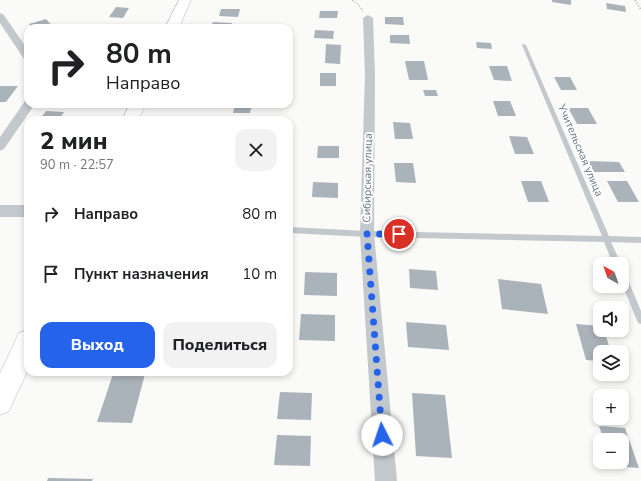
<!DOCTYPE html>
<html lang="ru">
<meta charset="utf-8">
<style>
:root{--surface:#fff;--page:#f2f2f2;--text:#202124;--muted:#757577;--accent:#2563eb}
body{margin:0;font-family:"Nunito Sans",sans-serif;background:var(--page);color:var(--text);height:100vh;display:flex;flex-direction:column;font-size:15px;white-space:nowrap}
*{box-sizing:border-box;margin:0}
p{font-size:13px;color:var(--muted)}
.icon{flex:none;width:22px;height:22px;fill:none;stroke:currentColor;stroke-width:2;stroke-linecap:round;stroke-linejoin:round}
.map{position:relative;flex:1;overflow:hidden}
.sheet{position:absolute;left:24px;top:116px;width:269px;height:260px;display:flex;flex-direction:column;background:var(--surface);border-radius:12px;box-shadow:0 2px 6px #0003}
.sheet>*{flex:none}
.hud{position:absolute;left:24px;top:24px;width:269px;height:84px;border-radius:12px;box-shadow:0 2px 6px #0003;background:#fff;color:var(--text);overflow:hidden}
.needle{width:26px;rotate:320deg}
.fabs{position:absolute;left:593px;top:257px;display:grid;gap:8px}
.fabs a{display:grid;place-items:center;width:36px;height:36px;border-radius:8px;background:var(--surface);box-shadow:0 2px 6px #0003;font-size:20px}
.pin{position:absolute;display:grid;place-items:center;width:34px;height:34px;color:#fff;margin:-17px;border:2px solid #fff;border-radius:50%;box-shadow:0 1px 4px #0007}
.me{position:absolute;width:44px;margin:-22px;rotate:356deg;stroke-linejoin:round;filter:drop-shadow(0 0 3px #0008)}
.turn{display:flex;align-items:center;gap:14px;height:84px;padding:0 16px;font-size:18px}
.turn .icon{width:52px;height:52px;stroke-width:2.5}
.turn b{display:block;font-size:28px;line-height:34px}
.round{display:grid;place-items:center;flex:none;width:42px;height:42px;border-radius:12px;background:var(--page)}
.overview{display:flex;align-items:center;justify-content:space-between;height:68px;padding:0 16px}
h1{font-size:24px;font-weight:800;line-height:30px}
.button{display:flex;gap:8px;margin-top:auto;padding:8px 16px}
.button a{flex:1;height:46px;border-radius:12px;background:var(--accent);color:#fff;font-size:16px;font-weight:800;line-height:46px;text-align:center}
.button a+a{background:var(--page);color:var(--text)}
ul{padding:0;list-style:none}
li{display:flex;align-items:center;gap:12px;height:60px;padding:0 16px}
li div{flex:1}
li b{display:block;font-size:15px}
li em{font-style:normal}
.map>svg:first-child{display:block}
.building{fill:#aab3b9}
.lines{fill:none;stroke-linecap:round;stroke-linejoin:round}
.secondary-casing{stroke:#b3babf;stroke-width:1}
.path{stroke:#bbbfc2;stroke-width:1.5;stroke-dasharray:1.5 1.5;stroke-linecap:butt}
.service{fill:#c3c8cc;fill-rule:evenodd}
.minor{fill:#c3c8cc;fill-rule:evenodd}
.secondary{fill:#fff;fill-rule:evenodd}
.route{stroke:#2563eb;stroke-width:7;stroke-dasharray:0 12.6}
.labels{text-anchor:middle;stroke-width:4;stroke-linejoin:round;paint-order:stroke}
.street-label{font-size:11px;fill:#657683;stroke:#fff}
</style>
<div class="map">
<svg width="641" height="481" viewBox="0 0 641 481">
<rect width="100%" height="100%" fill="#fafaf8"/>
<!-- building -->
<g class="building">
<path d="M552 0H571V5L552 2Z"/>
<path d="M606 3 625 6 626 12 607 9Z"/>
<path d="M116 7 129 8 123 18 109 17Z"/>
<path d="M221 9H240L238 17 219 16Z"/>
<path d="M320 11H338L337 18H319Z"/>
<path d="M385 17H403L404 25 385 24Z"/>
<path d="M46 19 53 27 32 28 29 24Z"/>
<path d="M213 22 232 23 230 28H210Z"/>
<path d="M315 30 334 31 333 39 314 38Z"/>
<path d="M390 35H409L410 44 390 43Z"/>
<path d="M476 42 491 43 492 49 477 48Z"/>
<path d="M326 44 341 45 340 64 325 63Z"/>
<path d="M405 61H424L428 80H409Z"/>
<path d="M489 66H507L512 81 494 80Z"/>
<rect x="320" y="73" width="16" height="13"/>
<path d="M554 77H570L577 90H561Z"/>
<path d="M0 86H18L6 102H0Z"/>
<path d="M423 90H436L438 96H425Z"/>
<path d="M493 101H510L516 116H498Z"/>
<path d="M82 104H104L102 108H80Z"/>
<path d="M235 104H252L250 113H233Z"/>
<path d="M568 108H588L597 124H577Z"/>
<path d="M46 111 64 112 59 120H39Z"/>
<path d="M393 122 410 123 413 139H395Z"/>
<path d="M509 136 527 137 534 154H515Z"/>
<path d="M318 146H339V158H317Z"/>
<path d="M587 161 619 162 625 172H593Z"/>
<path d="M394 163H413L416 183 396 182Z"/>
<path d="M521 181H541L549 202H528Z"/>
<path d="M607 181H627L639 202H618Z"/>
<path d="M313 182 338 183V198L312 197Z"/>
<path d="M409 269 436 271 438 290 410 288Z"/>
<path d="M305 272 337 273V296L304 295Z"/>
<path d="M498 279 541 284 548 314 502 309Z"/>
<path d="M301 314 335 315V341L299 340Z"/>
<path d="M406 322 446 325 449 350 408 347Z"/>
<path d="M576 324 600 326V330H604L611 352H600V361L586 360Z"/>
<path d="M113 374H145L132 423 97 422Z"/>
<path d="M280 392 312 393 311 420 277 419Z"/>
<path d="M412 393 445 395 452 458 416 456Z"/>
<path d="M599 426 625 428 639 468 612 466 610 462H622V440H604Z"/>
<path d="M277 435 311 436 310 466 274 465Z"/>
<path d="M48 478 93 479 92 481H47Z"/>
</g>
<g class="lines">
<defs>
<g id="secondary">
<path d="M179 0H191L179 28H165Z"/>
<path d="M130 104H146L138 120H122Z"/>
<path d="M28 330V370L9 411 0 415V373L19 333Z"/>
</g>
</defs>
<!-- secondary casing -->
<use href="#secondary" class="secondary-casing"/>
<!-- path -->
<g class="path">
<path d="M352 0 358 4 363 11"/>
<path d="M635 0 641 10"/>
</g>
<!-- service -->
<g class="service">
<path d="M522 44 526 45 609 236 641 237V243L611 242 621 264H613L604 242 367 237 289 233V227L367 231 602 236 522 45Z"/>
<path d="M622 272 625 273 641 311V324L638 323 622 284Z"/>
</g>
<!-- minor -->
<g class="minor">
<path d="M0 13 3 14 28 50V60L24 59 0 23Z"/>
<path d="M368 15 373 18 375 75 374 234 397 481H375L360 234 365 75 363 18Z"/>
<path d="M28 100V104H35L4 149 0 151V137L25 101Z"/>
<rect x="0" y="205" width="28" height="12"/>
</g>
<!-- secondary -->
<use href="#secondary" class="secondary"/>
</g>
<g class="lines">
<!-- route -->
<path class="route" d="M382 435 367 234H399"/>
</g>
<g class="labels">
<!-- street labels -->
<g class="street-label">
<text transform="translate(581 150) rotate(67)" y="4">Учительская улица</text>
<text transform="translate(367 178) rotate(-89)" y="4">Сибирская улица</text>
</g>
</g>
</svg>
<div class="fabs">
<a><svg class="needle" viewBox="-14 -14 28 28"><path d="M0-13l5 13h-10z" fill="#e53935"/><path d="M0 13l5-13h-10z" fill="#757577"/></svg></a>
<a><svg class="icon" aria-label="sound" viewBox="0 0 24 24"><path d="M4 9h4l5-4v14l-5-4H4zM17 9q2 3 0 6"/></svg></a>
<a><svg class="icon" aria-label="layers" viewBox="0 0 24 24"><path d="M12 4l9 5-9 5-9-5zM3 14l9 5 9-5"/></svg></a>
<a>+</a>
<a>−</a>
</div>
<div class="pin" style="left:399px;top:234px;background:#d93025"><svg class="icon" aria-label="arrive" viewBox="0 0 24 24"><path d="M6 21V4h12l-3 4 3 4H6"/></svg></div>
<svg class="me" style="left:382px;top:435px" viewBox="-20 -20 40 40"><circle r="19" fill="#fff"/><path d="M0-13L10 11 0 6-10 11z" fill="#2563eb"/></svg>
<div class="hud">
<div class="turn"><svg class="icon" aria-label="right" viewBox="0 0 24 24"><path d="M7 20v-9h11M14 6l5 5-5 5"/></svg><div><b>80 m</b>Направо</div></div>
</div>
<section class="sheet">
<div class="overview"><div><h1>2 мин</h1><p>90 m · 22:57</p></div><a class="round"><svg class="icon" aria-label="close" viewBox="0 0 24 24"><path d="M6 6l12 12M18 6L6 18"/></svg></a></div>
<ul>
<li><svg class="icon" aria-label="right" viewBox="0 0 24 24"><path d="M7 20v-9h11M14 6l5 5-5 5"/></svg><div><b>Направо</b></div><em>80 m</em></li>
<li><svg class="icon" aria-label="arrive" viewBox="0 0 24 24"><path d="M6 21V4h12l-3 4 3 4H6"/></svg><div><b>Пункт назначения</b></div><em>10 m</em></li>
</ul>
<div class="button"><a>Выход</a><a>Поделиться</a></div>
</section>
</div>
